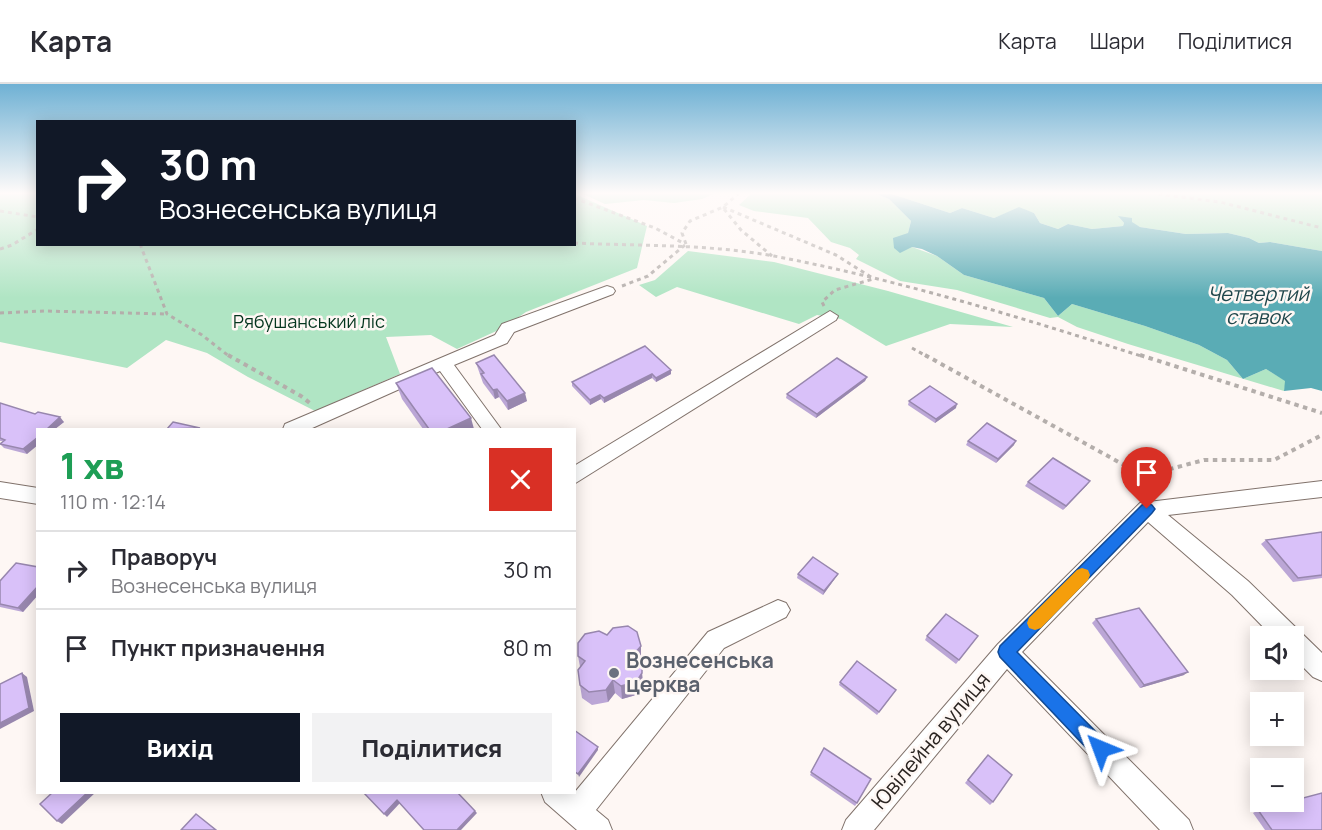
<!DOCTYPE html>
<html lang="uk">
<meta charset="utf-8">
<style>
:root{--surface:#fff;--page:#f2f2f3;--text:#2b2b33;--muted:#7c7c81;--line:#e1e1e2;--accent:#111827}
body{margin:0;font-family:Manrope,sans-serif;background:var(--page);color:var(--text);height:100vh;display:flex;flex-direction:column;font-size:22px;white-space:nowrap}
*{box-sizing:border-box;margin:0}
p{font-size:20px;color:var(--muted)}
.icon{flex:none;width:33px;height:33px;fill:none;stroke:currentColor;stroke-width:2;stroke-linecap:round;stroke-linejoin:round}
.map{position:relative;flex:1;overflow:hidden}
.sheet{position:absolute;left:36px;top:344px;width:540px;height:366px;display:flex;flex-direction:column;background:var(--surface);border-radius:0px;box-shadow:0 3px 15px #0003}
.sheet>*{flex:none}
.guide{position:absolute;left:36px;top:36px;width:540px;height:126px;border-radius:0px;box-shadow:0 3px 15px #0003;background:#111827;color:#fff;overflow:hidden}
.controls{position:absolute;left:1250px;top:542px;display:grid;gap:12px}
.controls a{display:grid;place-items:center;width:54px;height:54px;border-radius:0px;background:var(--surface);box-shadow:0 3px 15px #0003;font-size:30px}
.pin{position:absolute;display:grid;place-items:center;width:51px;height:51px;color:#fff;margin:-62px -26px;border-radius:50% 50% 50% 0;rotate:-45deg;box-shadow:0 0 6px #0007}
.pin .icon{rotate:45deg}
.me{position:absolute;width:66px;margin:-33px;rotate:316deg;stroke-linejoin:round;filter:drop-shadow(0 0 4px #0008)}
.turn{display:flex;align-items:center;gap:21px;height:126px;padding:0 24px;font-size:27px}
.turn .icon{width:78px;height:78px;stroke-width:2.5}
.turn b{display:block;font-size:42px;line-height:51px}
.round{display:grid;place-items:center;flex:none;width:63px;height:63px;border-radius:0px;background:var(--page)}
.overview{display:flex;align-items:center;justify-content:space-between;height:102px;padding:0 24px}
h1{font-size:36px;font-weight:800;line-height:45px;color:#1e9e55}
.primary-button{display:flex;gap:12px;margin-top:auto;padding:12px 24px}
.primary-button a{flex:1;height:69px;border-radius:0px;background:var(--accent);color:#fff;font-size:24px;font-weight:800;line-height:69px;text-align:center}
.primary-button a+a{background:var(--page);color:var(--text)}
ul{padding:0;list-style:none}
li{display:flex;align-items:center;gap:18px;height:78px;padding:0 24px;border-top:2px solid var(--line)}
li div{flex:1}
li b{display:block;font-size:22px}
li em{font-style:normal}
header{display:flex;align-items:center;gap:36px;box-sizing:border-box;height:84px;padding:0 30px;background:var(--surface);border-bottom:2px solid var(--line)}
header strong{font-size:28px}
nav{display:flex;gap:33px;margin-inline-start:auto;font-size:21px}
.map>svg:first-child{display:block}
.green{fill:#b0e5c4}
.water{fill:#5aacb5}
.lines{fill:none;stroke-linecap:round;stroke-linejoin:round}
.minor-casing{stroke:#80726b;stroke-width:2}
.path-far1{stroke:#b4aeab;stroke-width:3;stroke-dasharray:4 4;stroke-linecap:butt}
.path{stroke:#b4aeab;stroke-width:4;stroke-dasharray:4.5 4.5;stroke-linecap:butt}
.minor{fill:#fff;fill-rule:evenodd}
.wall{fill:#bba6d6}
.shaded-wall{fill:#9887ae}
.building{fill:#d9c1f9;stroke:#9887ae;stroke-width:1.5}
.route{fill:#1a73e8;stroke:#114b97;stroke-width:1.5}
.slow{fill:#f59e0b}
.worship-dot{fill:#6b7280;stroke:#fef7f4;stroke-width:2}
.labels{text-anchor:middle;stroke-width:5;stroke-linejoin:round;paint-order:stroke}
.park-label{font-size:18px;fill:#04351e;stroke:#fef7f4}
.water-label{font-size:20px;font-style:italic;fill:#1f464b;stroke:#fef7f4}
.near-worship-label{font-size:21px;font-weight:bold;fill:#5b616d;stroke:#fef7f4;text-anchor:start}
.near-street-label{font-size:21px;fill:#2b2522;stroke:#fef7f4}
</style>
<header>
<strong>Карта</strong>
<nav><a>Карта</a><a>Шари</a><a>Поділитися</a></nav>
</header>
<div class="map">
<svg width="1322" height="746" viewBox="0 0 1322 746">
<rect width="100%" height="100%" fill="#fef7f4"/>
<!-- green -->
<g class="green">
<path d="M0 110H37L38 160H574L575 110 647 142 637 184 526 228 503 244 457 265 431 251 386 253 400 290 315 327 248 293 207 269 166 256 127 284 0 258Z"/>
<path d="M583 110H713L702 115 674 119 644 116 605 120Z"/>
<path d="M751 110H876L889 115 911 137 908 149 912 163 937 172 964 191 1044 214 1058 232 1072 220 1145 242 1199 261 1227 276 1243 295 1266 285 1286 297 1284 307 1128 260 1077 243 1058 233 1050 234 957 206 900 197 856 175 859 171 850 164 831 158 808 134 754 127 739 121Z"/>
<path d="M892 110H1322V167L1270 158 1259 159 1249 154 1228 149 1186 150 1140 143 1119 133 1124 139 1123 142 1092 145 1068 140 1058 145 1040 139 1034 129 1019 124 994 134 962 124 950 129Z"/>
<path d="M688 167 774 178 888 207 1013 243 950 240 886 262 841 235 817 231 799 240 677 203 656 213 639 201 655 196Z"/>
</g>
<!-- water -->
<path class="water" d="M876 110H892L950 129 962 124 994 134 1019 123 1034 129 1040 139 1058 145 1068 140 1092 145 1123 142 1124 139 1118 132 1132 134V138L1140 143 1186 150 1228 149 1249 154 1259 159 1270 158 1322 167V307L1311 304 1284 307 1285 297 1266 285 1243 295 1227 276 1199 261 1145 242 1072 220 1058 232 1044 214 964 191 937 172 922 165 912 163 900 169 894 164 893 154 908 149 911 137 889 115Z"/>
<g class="lines">
<defs>
<g id="minor">
<path d="M607 202 613 204 615 207 613 210 514 248 507 259 454 281 501 345H482L440 287 310 345H283L285 340 495 251 502 240Z"/>
<path d="M830 227 838 232 836 236 574 400V382Z"/>
<path d="M1322 397V413L1168 431 1248 497 1322 569V597L1313 593 1293 573V552H1272L1232 511 1148 438 1022 568 1189 736 1193 746H1160L1007 585 874 746H842L846 736 998 560 1140 419Z"/>
<path d="M0 398 38 404V420L0 414Z"/>
<path d="M778 516 786 519 790 526 786 533 724 564 596 726 608 736 612 746H577L545 718 541 708H575L708 548Z"/>
</g>
</defs>
<!-- minor casing -->
<use href="#minor" class="minor-casing"/>
<!-- path-far1 -->
<g class="path-far1">
<path d="M1158 110 1220 118 1322 144"/>
<path d="M574 114 655 144 685 160"/>
<path d="M723 123 836 171 871 193"/>
<path d="M724 125 741 146 772 172"/>
<path d="M0 127 38 133"/>
<path d="M574 159C641 162 708 160 774 172 899 196 1023 234 1144 273"/>
<path d="M140 160 167 230 202 251 230 273"/>
<path d="M686 160 682 149 690 137 723 123 738 110"/>
<path d="M0 165 12 161 38 145"/>
<path d="M622 202 648 192 685 161"/>
<path d="M824 222 822 218 835 206 873 195"/>
<path d="M0 229 44 227 167 230"/>
<path d="M912 264 928 273"/>
</g>
<!-- path -->
<g class="path">
<path d="M228 271 301 312 311 320"/>
<path d="M925 271 1144 392"/>
<path d="M1140 271 1322 329"/>
<path d="M1146 411 1144 392 1204 376H1274L1322 351"/>
</g>
<!-- minor -->
<use href="#minor" class="minor"/>
</g>
<!-- wall -->
<g class="wall">
<path d="M645 262 671 290 656 298 652 294 604 319 601 315 590 321 572 302V298Z"/>
<path d="M476 279 527 317 508 326 499 313 495 315 483 299Z"/>
<path d="M867 293 865 297 816 334 786 314 787 310Z"/>
<path d="M396 299 474 345H423L402 315Z"/>
<path d="M909 317 956 324 935 339 908 321Z"/>
<path d="M0 319 35 330 64 338 55 345H38L27 370 4 364 0 360 3 357H0Z"/>
<path d="M968 357 1014 361 996 379 966 361Z"/>
<path d="M1028 398 1087 401 1063 426 1025 402Z"/>
<path d="M1322 448V494L1293 498 1261 460 1266 456Z"/>
<path d="M38 483V511L23 528 0 523V497Z"/>
<path d="M798 490H838L836 493 823 511 797 494Z"/>
<path d="M1096 535 1184 591 1140 604 1092 539Z"/>
<path d="M927 552H978L956 580 925 556Z"/>
<path d="M578 572 641 574 643 602 636 611 622 615 615 609 608 618 592 621 582 614 580 601V583Z"/>
<path d="M840 598 896 606 877 631 839 601Z"/>
<path d="M824 664 857 719 855 722 810 691Z"/>
<path d="M985 674 993 718 990 721 965 699Z"/>
<path d="M1258 726 1322 746H1265L1253 729Z"/>
</g>
<!-- shaded-wall -->
<g class="shaded-wall">
<path d="M671 286V290L656 298V294Z"/>
<path d="M652 290V294L604 319V314Z"/>
<path d="M867 293 865 297 816 334 817 330Z"/>
<path d="M497 305 499 313 495 315 493 306Z"/>
<path d="M525 309 527 317 508 326 507 317Z"/>
<path d="M600 311 601 315 590 321V316Z"/>
<path d="M957 320 956 324 935 339 936 335Z"/>
<path d="M60 333 64 338 55 345H47Z"/>
<path d="M471 334 474 345H447Z"/>
<path d="M38 353V361L27 370 23 365Z"/>
<path d="M1016 357 1014 361 996 379 998 375Z"/>
<path d="M1090 397 1087 401 1063 426 1066 422Z"/>
<path d="M838 490 836 493 823 511 824 507Z"/>
<path d="M38 502V511L23 528 18 524Z"/>
<path d="M641 562V576L634 570Z"/>
<path d="M1188 588 1184 591 1140 604 1144 601Z"/>
<path d="M22 589 27 593 34 627 0 645V639Z"/>
<path d="M642 589 643 602 636 611 622 615 621 602Z"/>
<path d="M613 596 615 609 608 618 606 606Z"/>
<path d="M598 663V666L579 693 578 690Z"/>
<path d="M88 708H96L62 740 57 737Z"/>
<path d="M397 716 400 719 387 733 384 730Z"/>
<path d="M475 727 477 729 461 746H457Z"/>
</g>
<!-- building -->
<g class="building">
<path d="M645 262 671 286 656 294 652 290 604 314 600 311 590 316 572 298Z"/>
<path d="M494 271 525 309 507 317 497 305 493 306 481 290 484 289 476 279Z"/>
<path d="M837 274 867 293 817 330 787 310Z"/>
<path d="M432 284 471 334 447 345H429L396 299Z"/>
<path d="M930 302 957 320 936 335 909 317Z"/>
<path d="M0 319 35 330 38 328 60 333 47 345H38V353L23 365 0 360 5 356 0 354Z"/>
<path d="M173 338 200 344 167 345Z"/>
<path d="M987 339 1016 357 998 375 968 357Z"/>
<path d="M1053 374 1090 397 1066 422 1028 398Z"/>
<path d="M1322 448V491L1298 494 1266 456Z"/>
<path d="M813 473 838 490 824 507 798 490Z"/>
<path d="M16 479 38 483V502L18 524 0 520V497Z"/>
<path d="M1139 524 1188 588 1144 601 1096 535Z"/>
<path d="M946 530 978 552 959 576 927 552Z"/>
<path d="M628 542 637 548 641 562 634 570 642 575V589L636 598 621 602 613 596 606 606 589 608 580 601 578 586 585 577 578 572V559L585 550 599 547 607 551 613 544Z"/>
<path d="M857 577 896 606 879 628 840 598Z"/>
<path d="M22 589 29 624 0 639V600Z"/>
<path d="M574 646 598 663 578 690 574 687Z"/>
<path d="M824 664 871 695 857 719 811 688Z"/>
<path d="M988 671 1012 691 993 718 968 696Z"/>
<path d="M53 708H88L57 737 40 720Z"/>
<path d="M363 708H457L475 727 457 746H424L397 716 384 730Z"/>
<path d="M1322 709V746H1272L1258 726Z"/>
<path d="M196 730 216 746H181Z"/>
</g>
<!-- sky -->
<linearGradient id="sky" x2="0" y2="1"><stop stop-color="#6fb1d4"/><stop offset="0.51" stop-color="#fffbfa"/><stop offset="1" stop-color="#fffbfa" stop-opacity="0"/></linearGradient>
<rect width="1322" height="214" fill="url(#sky)"/>
<!-- route -->
<path class="route" d="M1147 419 1152 421 1155 425 1152 429 1017 568 1107 659 1110 665 1107 672 1101 674 1094 672 1000 573 998 568 1000 562 1142 421Z"/>
<!-- slow -->
<path class="slow" d="M1082 484 1088 486 1090 491 1088 496 1041 544 1035 546 1029 544 1027 539 1029 534 1077 486Z"/>
<!-- markers -->
<circle class="worship-dot" cx="614" cy="589" r="6"/>
<g class="labels">
<!-- park labels -->
<g class="park-label">
<text x="309" y="244">Рябушанський ліс</text>
</g>
<!-- water labels -->
<g class="water-label">
<text x="1258" y="217">Четвертий<tspan x="1258" dy="23">ставок</tspan></text>
</g>
<!-- near-worship labels -->
<g class="near-worship-label">
<text x="626" y="584">Вознесенська<tspan x="626" dy="24">церква</tspan></text>
</g>
<!-- near-street labels -->
<g class="near-street-label">
<text transform="translate(931 657) rotate(-50)" y="7">Ювілейна вулиця</text>
</g>
</g>
</svg>
<div class="controls">
<a><svg class="icon" aria-label="sound" viewBox="0 0 24 24"><path d="M4 9h4l5-4v14l-5-4H4zM17 9q2 3 0 6"/></svg></a>
<a>+</a>
<a>−</a>
</div>
<div class="pin" style="left:1147px;top:425px;background:#d93025"><svg class="icon" aria-label="arrive" viewBox="0 0 24 24"><path d="M6 21V4h12l-3 4 3 4H6"/></svg></div>
<svg class="me" style="left:1101px;top:665px" viewBox="-20 -20 40 40"><path d="M0-17L14 15 0 8-14 15z" fill="#1a73e8" stroke="#fff" stroke-width="4"/></svg>
<div class="guide">
<div class="turn"><svg class="icon" aria-label="right" viewBox="0 0 24 24"><path d="M7 20v-9h11M14 6l5 5-5 5"/></svg><div><b>30 m</b>Вознесенська вулиця</div></div>
</div>
<section class="sheet">
<div class="overview"><div><h1>1 хв</h1><p>110 m · 12:14</p></div><a class="round" style="background:#d93025;color:#fff"><svg class="icon" aria-label="close" viewBox="0 0 24 24"><path d="M6 6l12 12M18 6L6 18"/></svg></a></div>
<ul>
<li><svg class="icon" aria-label="right" viewBox="0 0 24 24"><path d="M7 20v-9h11M14 6l5 5-5 5"/></svg><div><b>Праворуч</b><p>Вознесенська вулиця</p></div><em>30 m</em></li>
<li><svg class="icon" aria-label="arrive" viewBox="0 0 24 24"><path d="M6 21V4h12l-3 4 3 4H6"/></svg><div><b>Пункт призначення</b></div><em>80 m</em></li>
</ul>
<div class="primary-button"><a>Вихід</a><a>Поділитися</a></div>
</section>
</div>
